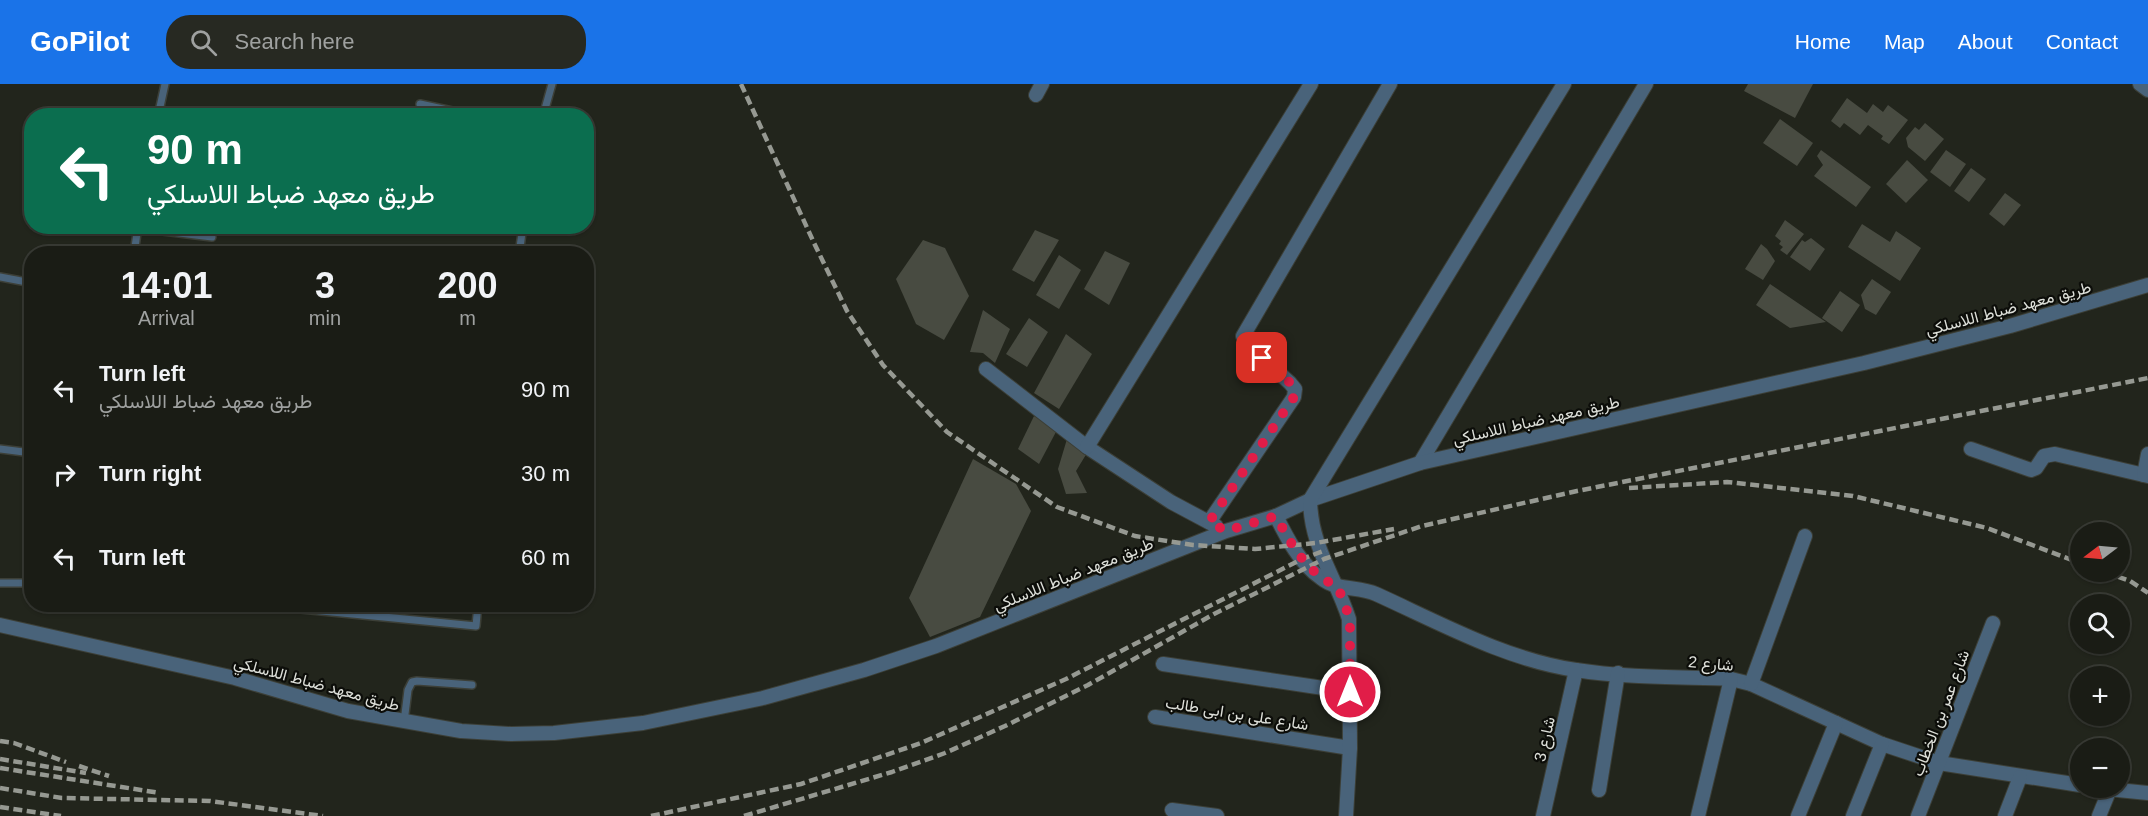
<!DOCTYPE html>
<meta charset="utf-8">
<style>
:root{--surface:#1a1c15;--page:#272922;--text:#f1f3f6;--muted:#9fa1a0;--line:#383a34;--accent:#1a73e8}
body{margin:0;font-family:Arial,Vazirmatn,sans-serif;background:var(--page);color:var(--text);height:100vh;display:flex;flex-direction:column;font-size:22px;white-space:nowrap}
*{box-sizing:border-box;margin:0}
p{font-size:20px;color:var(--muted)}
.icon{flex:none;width:33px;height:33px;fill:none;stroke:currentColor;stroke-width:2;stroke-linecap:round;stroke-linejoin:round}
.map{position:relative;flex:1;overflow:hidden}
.sheet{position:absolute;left:24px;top:162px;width:570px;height:366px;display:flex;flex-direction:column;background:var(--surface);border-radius:24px;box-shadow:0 2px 4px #0004,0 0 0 2px var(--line)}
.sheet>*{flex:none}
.top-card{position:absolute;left:24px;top:24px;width:570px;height:126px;border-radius:24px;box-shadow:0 2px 4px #0004,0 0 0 2px var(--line);background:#0b6e4f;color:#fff;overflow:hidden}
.needle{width:39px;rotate:254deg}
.fabs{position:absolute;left:2070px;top:438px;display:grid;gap:12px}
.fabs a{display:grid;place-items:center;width:60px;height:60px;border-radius:50%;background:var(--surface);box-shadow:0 2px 4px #0004,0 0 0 2px var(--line);font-size:30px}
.pin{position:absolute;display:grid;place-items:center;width:51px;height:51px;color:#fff;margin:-26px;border-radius:12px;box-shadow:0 3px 9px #0006}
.me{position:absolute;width:66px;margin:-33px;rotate:0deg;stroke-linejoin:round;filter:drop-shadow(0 0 4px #0008)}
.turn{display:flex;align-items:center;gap:21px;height:126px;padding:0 24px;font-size:27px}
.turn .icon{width:78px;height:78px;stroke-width:2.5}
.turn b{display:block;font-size:42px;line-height:51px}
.eta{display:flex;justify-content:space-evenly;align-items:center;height:102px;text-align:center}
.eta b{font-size:36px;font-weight:600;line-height:42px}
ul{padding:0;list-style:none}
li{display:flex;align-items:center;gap:18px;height:84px;padding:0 24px}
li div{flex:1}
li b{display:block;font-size:22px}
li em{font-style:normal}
header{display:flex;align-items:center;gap:36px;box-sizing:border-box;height:84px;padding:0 30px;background:var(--accent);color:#fff}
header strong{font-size:28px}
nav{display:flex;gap:33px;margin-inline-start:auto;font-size:21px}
.search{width:420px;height:54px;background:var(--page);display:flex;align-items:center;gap:15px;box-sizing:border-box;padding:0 21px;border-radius:24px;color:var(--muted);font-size:22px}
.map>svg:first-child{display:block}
.building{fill:#484b41}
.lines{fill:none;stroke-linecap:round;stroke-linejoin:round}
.lane-casing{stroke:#3c3f37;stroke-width:10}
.street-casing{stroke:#3c3f37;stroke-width:16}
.lane{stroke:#49637a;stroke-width:7}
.street{stroke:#49637a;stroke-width:14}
.rail{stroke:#969992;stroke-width:4.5;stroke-dasharray:9 4.5;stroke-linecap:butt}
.route{stroke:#e11d48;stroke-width:10;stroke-dasharray:0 18}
.labels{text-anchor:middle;stroke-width:4.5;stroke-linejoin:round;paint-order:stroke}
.street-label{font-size:16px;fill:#dee0da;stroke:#0c0d09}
</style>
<header>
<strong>GoPilot</strong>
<div class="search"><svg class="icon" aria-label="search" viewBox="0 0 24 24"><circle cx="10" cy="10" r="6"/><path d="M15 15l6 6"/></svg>Search here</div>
<nav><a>Home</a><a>Map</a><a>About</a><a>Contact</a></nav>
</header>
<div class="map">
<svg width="2148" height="732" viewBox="0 0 2148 732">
<rect width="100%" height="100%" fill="#22251c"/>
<!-- building -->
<g class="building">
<path d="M1748 0H1813L1795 34 1744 7Z"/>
<path d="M1847 14 1867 29 1873 20 1883 28 1888 21 1908 36 1889 60 1881 55 1883 52 1868 41 1860 51 1844 39 1840 44 1831 37Z"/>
<path d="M1780 35 1813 59 1797 82 1763 59Z"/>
<path d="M1925 39 1944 55 1925 77 1908 63 1906 54 1915 43 1919 46Z"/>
<path d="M1821 66 1871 103 1856 123 1814 92 1823 81 1817 72Z"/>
<path d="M1946 66 1966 80 1950 103 1930 88Z"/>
<path d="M1907 76 1928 96 1906 119 1886 100Z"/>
<path d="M1971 84 1986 95 1969 118 1954 107Z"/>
<path d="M2005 109 2021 121 2004 142 1989 130Z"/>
<path d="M1785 136 1804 150 1787 171 1780 166 1783 163 1779 160 1781 157 1775 152Z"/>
<path d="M1862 140 1890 158 1896 147 1921 164 1900 197 1848 163Z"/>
<path d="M1035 146 1059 156 1034 198 1012 186Z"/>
<path d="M1811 154 1825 165 1810 187 1790 173 1802 156 1805 158Z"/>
<path d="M923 156 945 164 969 212 944 256 916 240 896 195Z"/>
<path d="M1761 160 1767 165 1775 177 1763 196 1745 185Z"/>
<path d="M1105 167 1130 179 1109 221 1084 205Z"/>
<path d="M1059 171 1081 186 1059 225 1036 211Z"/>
<path d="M1872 195 1891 208 1876 231 1865 225 1861 211Z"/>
<path d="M1770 200 1817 232 1826 238 1790 244 1756 221Z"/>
<path d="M1840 207 1860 221 1842 248 1822 234Z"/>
<path d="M983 226 1010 245 995 279 983 269 970 268Z"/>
<path d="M1029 234 1048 248 1027 283 1006 270Z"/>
<path d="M1066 250 1092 270 1059 325 1034 309Z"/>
<path d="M1034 332 1057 346 1039 380 1018 365Z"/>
<path d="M1067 355 1087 369 1076 387 1087 409 1066 410 1058 385Z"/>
<path d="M973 375 1016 400 1031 427 980 533 930 553 909 514Z"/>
</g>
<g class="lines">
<defs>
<g id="lane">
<path d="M420 20 475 32"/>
<path d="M158 32 165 0"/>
<path d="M543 32 552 0"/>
<path d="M138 144 212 153"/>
<path d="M134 170 138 142"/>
<path d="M519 170 523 142"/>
<path d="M0 193 32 199"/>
<path d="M0 365 32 369"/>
<path d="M0 499H25L32 492"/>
<path d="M250 520 476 542 478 520"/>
<path d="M404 638 408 606 412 598 417 597 472 601"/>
</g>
<g id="street">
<path d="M2140 0 2148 6"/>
<path d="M1036 11 1042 0"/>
<path d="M986 285 1087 363 1171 418 1216 442"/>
<path d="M1087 363 1311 0"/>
<path d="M1971 365 2031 386 2036 384 2044 372 2055 370 2148 392"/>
<path d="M1420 379 1646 0"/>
<path d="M2144 391 2148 370"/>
<path d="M1276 432C1287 454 1300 480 1321 494 1337 507 1358 502 1376 510 1440 539 1507 576 1576 586 1627 594 1680 593 1731 595L1751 600 1882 660 1939 679 2080 701"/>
<path d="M1209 438 1294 313 1295 305 1290 299 1248 261 1243 252 1390 0"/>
<path d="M0 541 235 594 348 627 461 647 511 650 554 649 643 639 763 614 864 586 936 562 1226 447 1276 432 1310 416 1420 379 1864 279 2010 242 2148 201"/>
<path d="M1163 580 1350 608"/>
<path d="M1751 600 1805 452"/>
<path d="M1155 633 1350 664"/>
<path d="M2098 704 2148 709"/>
<path d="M1599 706 1618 589"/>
<path d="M1172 726 1217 732"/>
<path d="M1346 732 1350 664 1349 535C1335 491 1311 464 1310 416L1564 0"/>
<path d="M1543 732 1576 586"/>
<path d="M1698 732 1731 595"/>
<path d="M1798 732 1836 639"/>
<path d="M1853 732 1882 660"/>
<path d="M1918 732 1993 539"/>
<path d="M2005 732 2020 693"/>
<path d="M2099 732 2110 705"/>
</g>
</defs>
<!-- lane casing -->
<use href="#lane" class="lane-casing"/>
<!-- street casing -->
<use href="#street" class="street-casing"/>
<!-- lane -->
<use href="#lane" class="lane"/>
<!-- street -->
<use href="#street" class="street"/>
<!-- rail -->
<g class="rail">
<path d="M741 0 815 161 847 227 883 281 947 348 1057 423 1135 452 1193 461 1255 465 1316 459 1394 445"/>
<path d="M1629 404 1727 398 1853 412 1987 444 2080 479"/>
<path d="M2105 488 2130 497 2148 509"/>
<path d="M0 657 14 659 66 678"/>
<path d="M0 675 86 689"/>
<path d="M79 682 109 692"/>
<path d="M0 684 160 709"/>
<path d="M0 704 62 714 210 717 323 732"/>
<path d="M0 723 61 732"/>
<path d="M651 732 801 700 921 659 1066 595 1302 475 1326 466"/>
<path d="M744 732 892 688 945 669 1005 642 1088 601 1214 530 1324 475 1422 442 1577 407 2148 294"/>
</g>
</g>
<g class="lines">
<!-- route -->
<path class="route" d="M1262 274C1274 284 1295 296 1294 313L1209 438 1226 447 1276 432C1292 462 1306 488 1338 503L1350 535V608"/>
</g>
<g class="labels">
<!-- street labels -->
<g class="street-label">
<text transform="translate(2008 224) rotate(-15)" y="6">طريق معهد ضباط اللاسلكي</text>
<text transform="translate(1536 336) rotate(-13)" y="6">طريق معهد ضباط اللاسلكي</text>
<text transform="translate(1073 490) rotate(-22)" y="6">طريق معهد ضباط اللاسلكي</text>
<text transform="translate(1711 579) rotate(5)" y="6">شارع 2</text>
<text transform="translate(317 599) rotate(15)" y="6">طريق معهد ضباط اللاسلكي</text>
<text transform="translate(1237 629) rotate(9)" y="6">شارع على بن ابى طالب</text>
<text transform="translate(1940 629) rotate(-69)" y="6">شارع عمر بن الخطاب</text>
<text transform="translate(1544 655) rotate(-77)" y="6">شارع 3</text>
</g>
</g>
</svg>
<div class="fabs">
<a><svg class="needle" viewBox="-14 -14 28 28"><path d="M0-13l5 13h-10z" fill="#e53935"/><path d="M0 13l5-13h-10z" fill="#9fa1a0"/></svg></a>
<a><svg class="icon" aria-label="search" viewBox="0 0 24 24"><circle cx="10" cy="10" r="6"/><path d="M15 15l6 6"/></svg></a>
<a>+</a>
<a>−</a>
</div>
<div class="pin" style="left:1262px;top:274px;background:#d93025"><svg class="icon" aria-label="arrive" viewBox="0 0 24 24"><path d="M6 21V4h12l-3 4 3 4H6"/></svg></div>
<svg class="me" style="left:1350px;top:608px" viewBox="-20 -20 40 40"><circle r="17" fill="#e11d48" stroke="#fff" stroke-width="3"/><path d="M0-11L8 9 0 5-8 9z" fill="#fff"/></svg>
<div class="top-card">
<div class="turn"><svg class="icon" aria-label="left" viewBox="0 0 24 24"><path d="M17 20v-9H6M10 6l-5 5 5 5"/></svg><div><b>90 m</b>طريق معهد ضباط اللاسلكي</div></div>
</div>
<section class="sheet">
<div class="eta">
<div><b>14:01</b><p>Arrival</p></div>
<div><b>3</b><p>min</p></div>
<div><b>200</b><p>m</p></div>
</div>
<ul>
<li><svg class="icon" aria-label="left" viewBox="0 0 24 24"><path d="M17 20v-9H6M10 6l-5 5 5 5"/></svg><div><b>Turn left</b><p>طريق معهد ضباط اللاسلكي</p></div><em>90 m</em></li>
<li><svg class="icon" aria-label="right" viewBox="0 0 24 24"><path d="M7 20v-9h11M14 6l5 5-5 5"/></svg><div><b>Turn right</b></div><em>30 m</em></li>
<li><svg class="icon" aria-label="left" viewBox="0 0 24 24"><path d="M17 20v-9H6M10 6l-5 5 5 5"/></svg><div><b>Turn left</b></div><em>60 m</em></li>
</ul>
</section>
</div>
